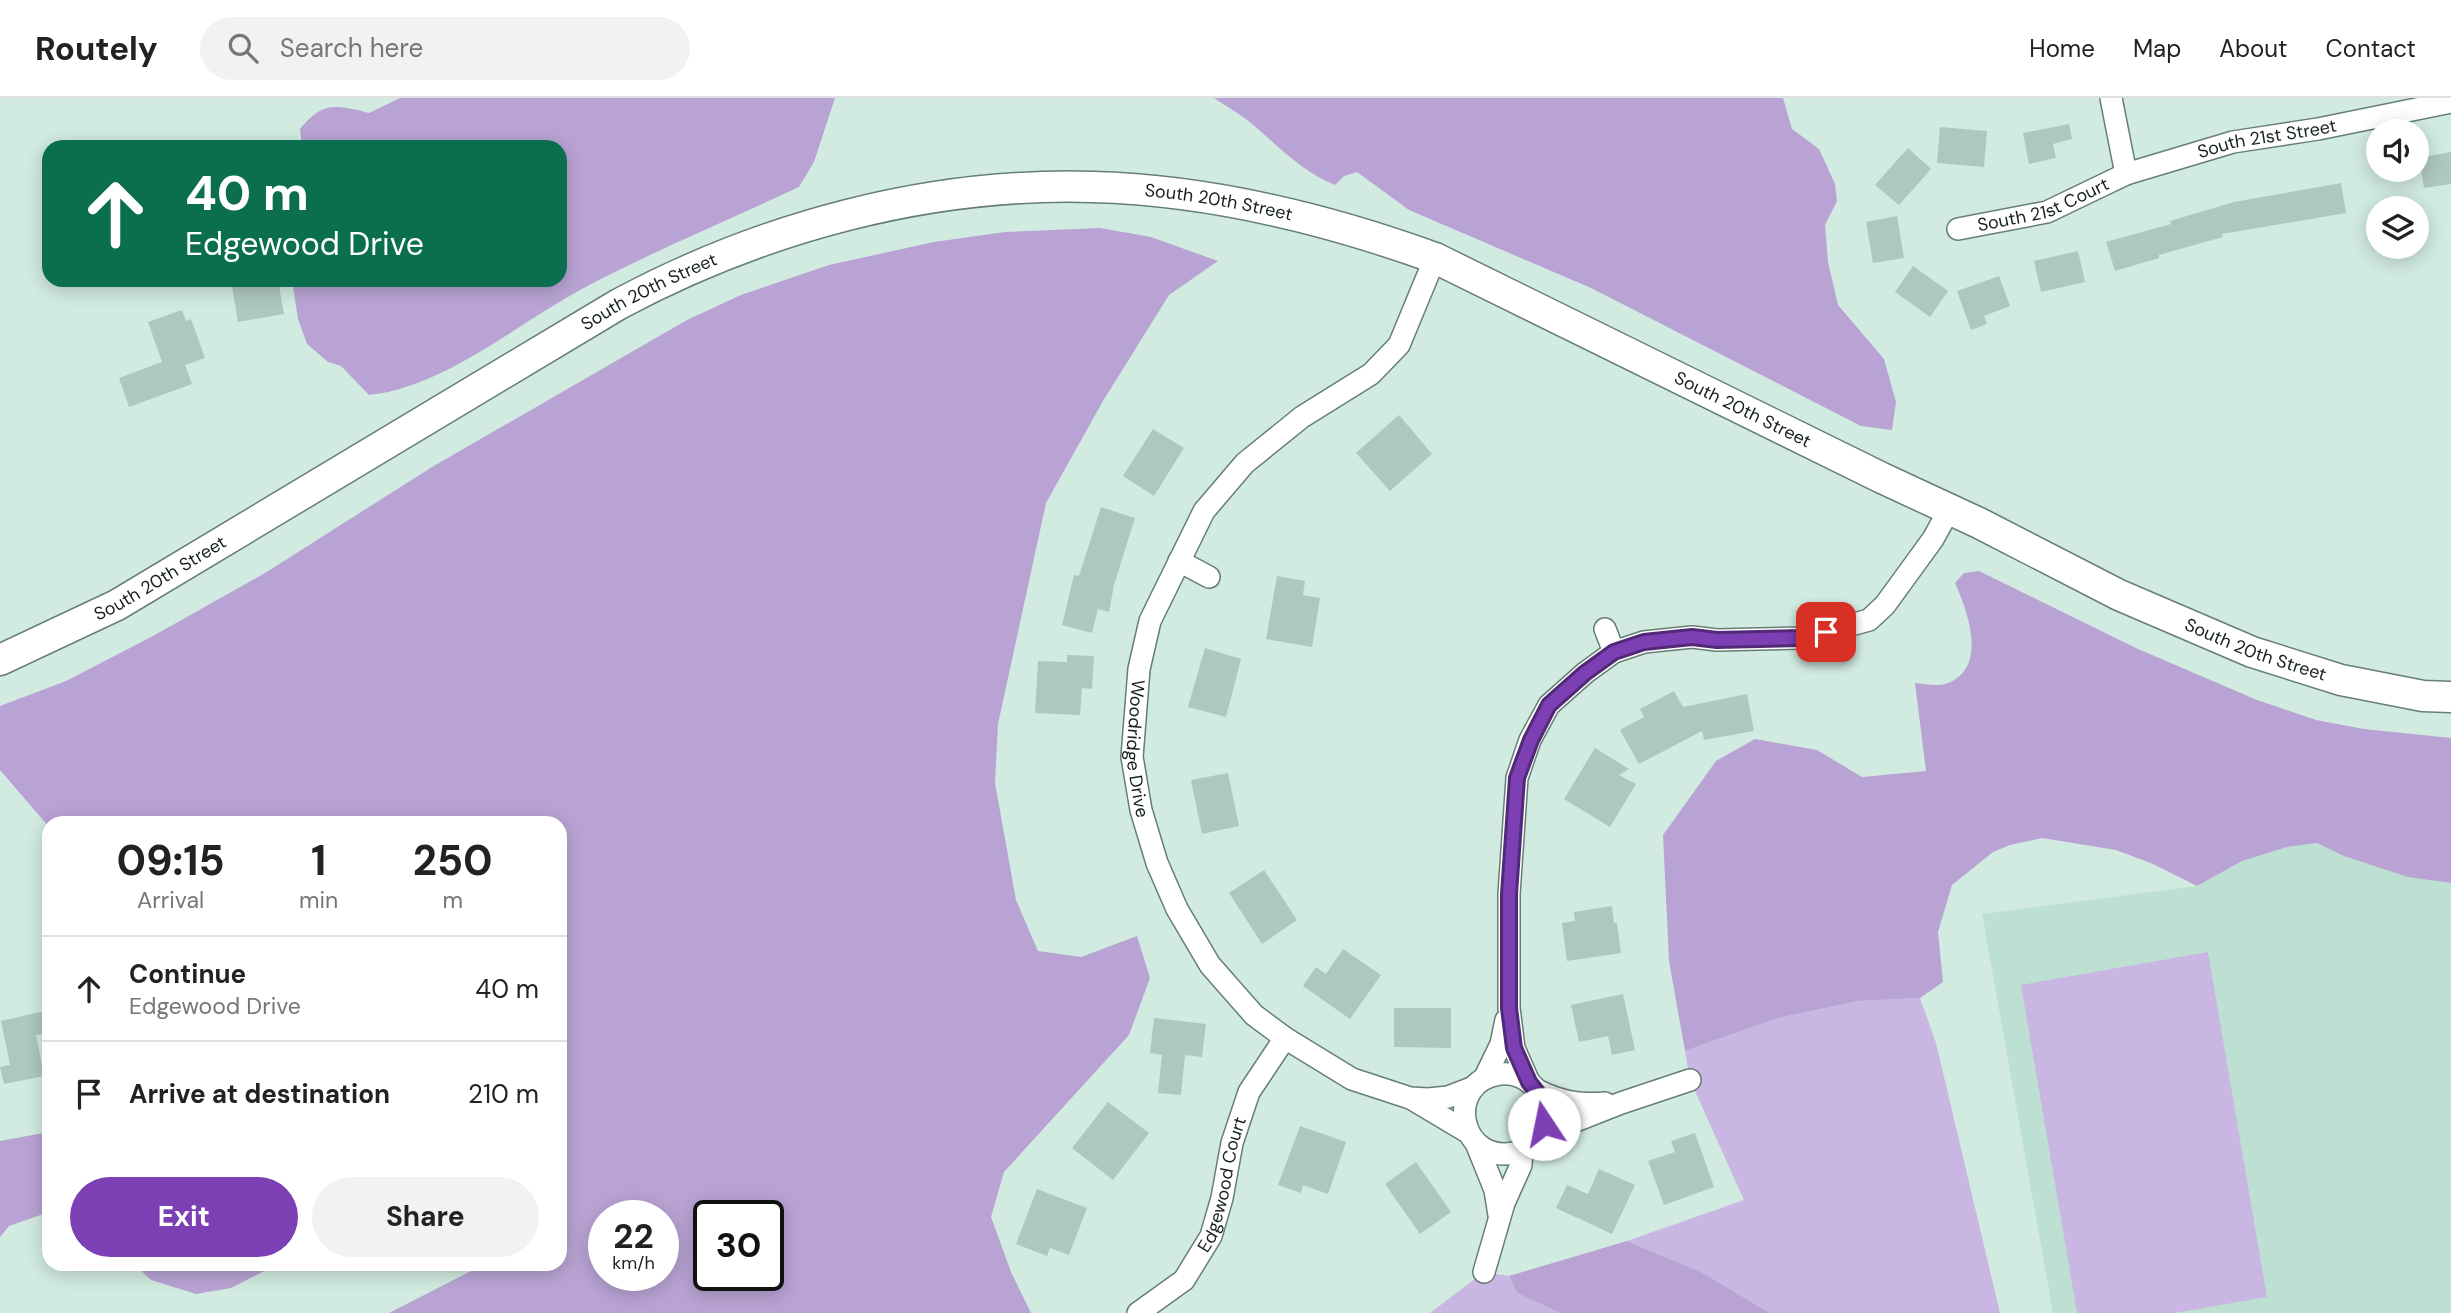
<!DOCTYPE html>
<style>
:root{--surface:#fff;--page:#f2f2f2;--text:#222;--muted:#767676;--line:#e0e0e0;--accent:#7c3fb4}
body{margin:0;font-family:"DM Sans",sans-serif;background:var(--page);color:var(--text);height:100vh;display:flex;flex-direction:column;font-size:26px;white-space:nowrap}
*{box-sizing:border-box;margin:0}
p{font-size:23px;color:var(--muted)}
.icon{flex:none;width:38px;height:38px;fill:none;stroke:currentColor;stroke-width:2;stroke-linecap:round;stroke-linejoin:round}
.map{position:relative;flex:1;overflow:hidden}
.panel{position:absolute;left:42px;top:718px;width:525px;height:455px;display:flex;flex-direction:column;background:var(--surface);border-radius:21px;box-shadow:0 4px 18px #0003}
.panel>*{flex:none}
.banner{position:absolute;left:42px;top:42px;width:525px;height:147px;border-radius:21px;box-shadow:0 4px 18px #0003;background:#0b6e4f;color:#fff;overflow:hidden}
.buttons{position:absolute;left:2366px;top:21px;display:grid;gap:14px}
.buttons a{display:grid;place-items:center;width:63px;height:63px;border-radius:50%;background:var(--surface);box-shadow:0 4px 18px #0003;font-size:35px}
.speed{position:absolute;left:588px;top:1102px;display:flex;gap:14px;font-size:35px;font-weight:700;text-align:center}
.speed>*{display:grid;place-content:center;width:91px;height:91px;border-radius:50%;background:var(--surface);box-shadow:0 4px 18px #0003;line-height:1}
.speed small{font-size:18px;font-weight:400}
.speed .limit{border:4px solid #111;border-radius:10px;background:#fff;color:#111}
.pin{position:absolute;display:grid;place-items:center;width:60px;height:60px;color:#fff;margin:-30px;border-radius:14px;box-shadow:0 4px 10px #0006}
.me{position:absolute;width:77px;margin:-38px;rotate:349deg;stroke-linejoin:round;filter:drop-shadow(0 0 5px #0008)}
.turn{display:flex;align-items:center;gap:24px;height:147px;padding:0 28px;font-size:32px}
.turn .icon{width:91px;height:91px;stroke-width:2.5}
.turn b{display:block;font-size:49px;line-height:60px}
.eta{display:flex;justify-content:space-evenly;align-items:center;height:119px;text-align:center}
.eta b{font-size:42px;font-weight:700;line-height:49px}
.primary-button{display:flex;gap:14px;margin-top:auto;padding:14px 28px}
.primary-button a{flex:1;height:80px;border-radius:42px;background:var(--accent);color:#fff;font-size:28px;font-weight:700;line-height:80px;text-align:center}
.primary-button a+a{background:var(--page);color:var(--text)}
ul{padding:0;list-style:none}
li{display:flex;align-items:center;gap:21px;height:105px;padding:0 28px;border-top:2px solid var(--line)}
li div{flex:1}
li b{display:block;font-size:26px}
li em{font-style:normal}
header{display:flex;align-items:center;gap:42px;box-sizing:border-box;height:98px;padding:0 35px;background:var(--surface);border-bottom:2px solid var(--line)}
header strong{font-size:33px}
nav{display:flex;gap:38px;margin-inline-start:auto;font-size:24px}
.search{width:490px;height:63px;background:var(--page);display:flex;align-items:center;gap:18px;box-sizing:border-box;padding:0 24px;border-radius:38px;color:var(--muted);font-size:26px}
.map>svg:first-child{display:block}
.built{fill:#bee0d3}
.green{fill:#c9b6e2}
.forest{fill:#b9a3d4;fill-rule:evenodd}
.building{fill:#aec8be}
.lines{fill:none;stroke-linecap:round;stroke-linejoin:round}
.street-casing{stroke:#667e75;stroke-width:24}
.secondary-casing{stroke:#667e75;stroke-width:33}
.street{stroke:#fff;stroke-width:21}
.secondary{stroke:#fff;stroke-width:30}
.route-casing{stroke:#512975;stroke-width:18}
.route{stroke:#7c3fb4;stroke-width:12}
.labels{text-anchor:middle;stroke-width:6;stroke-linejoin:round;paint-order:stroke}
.street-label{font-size:18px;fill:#16201c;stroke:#fff}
</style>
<header>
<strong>Routely</strong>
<div class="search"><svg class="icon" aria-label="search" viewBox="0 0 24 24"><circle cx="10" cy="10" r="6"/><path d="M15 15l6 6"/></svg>Search here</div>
<nav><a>Home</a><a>Map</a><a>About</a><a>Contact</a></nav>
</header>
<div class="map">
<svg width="2451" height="1215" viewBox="0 0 2451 1215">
<rect width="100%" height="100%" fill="#d1ebe1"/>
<!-- built -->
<path class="built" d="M2451 728V1215H2053L1982 816 2197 788 2242 763 2287 749Z"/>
<!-- green -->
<g class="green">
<path d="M2208 854 2267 1199 2175 1215H2077L2021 887Z"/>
<path d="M1920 900 1936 945 2000 1215H1770L1701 1174 1627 1143 1744 1102 1690 982 1685 953 1778 920 1859 903Z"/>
<path d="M1484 1174 1509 1178 1517 1195 1560 1215H1430Z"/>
</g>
<!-- forest -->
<g class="forest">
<path d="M400 0H835L814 64 799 89C727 123 653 153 582 191 517 226 444 289 369 297L341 268 328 264 307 246 298 221 292 182H560V49H302L300 31C323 3 336 7 369 15Z"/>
<path d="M1214 0H1783L1792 31 1819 51 1835 86 1837 103 1825 127 1828 164 1838 207 1884 261 1896 304 1892 332 1861 328 1591 190 1409 112 1357 74 1344 78 1335 87C1301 73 1278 48 1251 25 1240 16 1226 8 1214 0Z"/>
<path d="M1100 130 1151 139 1218 163 1169 197 1103 303 1046 405 998 626 995 685 1016 802 1038 853 1081 859 1137 838 1150 880 1129 937 1004 1074 991 1119 1011 1174 1031 1215H389L477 1170 475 1166H560V724H49V729L0 672V608L66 583 153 538 265 475 432 369 687 222 741 197 829 167 934 144 1005 134ZM663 1118V1178H604V1118ZM768 1118V1178H709V1118Z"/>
<path d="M1979 473 2138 551 2257 602 2316 622 2364 631 2451 640V785L2408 779 2344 758 2317 745 2287 749 2242 763 2197 788 2153 766 2116 752 2042 740 2010 747 1993 754 1952 787 1938 834 1943 884 1920 900 1859 903 1778 920 1685 953 1669 863 1663 737 1716 663 1755 641 1817 652 1862 679 1926 673 1915 585C1924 586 1939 589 1948 585 1988 569 1968 514 1955 485L1964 475Z"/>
<path d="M49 1034V1114L9 1128 0 1139V1043Z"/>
<path d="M1627 1143 1701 1174 1770 1215H1560L1517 1195 1509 1178Z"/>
<path d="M134 1166H278L231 1190 196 1196 151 1182Z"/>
</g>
<!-- building -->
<g class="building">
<path d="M2069 26 2072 41 2053 46 2056 60 2029 66 2023 35Z"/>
<path d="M1940 29 1987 33 1984 69 1937 65Z"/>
<path d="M1908 50 1931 71 1899 107 1875 87Z"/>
<path d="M2451 54V86L2424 90 2419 60Z"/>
<path d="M2341 85 2346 115 2222 136 2223 139 2159 157V160L2115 173 2106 144 2171 126 2170 123 2234 104Z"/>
<path d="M1897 118 1904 160 1873 165 1866 124Z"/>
<path d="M2078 153 2085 184 2041 194 2034 163Z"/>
<path d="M1913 168 1948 193 1930 219 1895 194Z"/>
<path d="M1999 178 2010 208 1984 218 1987 226 1971 232 1957 193Z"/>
<path d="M231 182H278L284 216 238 224Z"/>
<path d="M182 212 186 223 191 221 205 260 185 267 192 286 129 309 119 280 162 264 148 224Z"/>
<path d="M1399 317 1432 356 1390 393 1356 355Z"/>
<path d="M1153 331 1184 350 1154 398 1123 378Z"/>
<path d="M1101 409 1135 420 1114 487 1109 514 1098 511 1092 535 1062 527 1074 477 1079 478Z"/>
<path d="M1277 478 1305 483 1303 497 1320 500 1312 549 1266 541Z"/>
<path d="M1205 550 1241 561 1226 619 1188 609Z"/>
<path d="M1067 557 1094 558 1092 591 1082 590 1080 617 1035 615 1038 563 1067 564Z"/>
<path d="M1674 593 1683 609 1747 596 1754 633 1704 642 1702 633 1639 666 1620 632 1644 619 1640 611Z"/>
<path d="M1595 650 1629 671 1619 677 1636 686 1610 729 1564 701Z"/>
<path d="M1228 675 1239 728 1202 736 1191 682Z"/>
<path d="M1264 772 1297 822 1262 846 1229 795Z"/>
<path d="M1612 808 1614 825H1617L1621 855 1567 863 1562 825 1575 823 1574 814Z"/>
<path d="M1343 851 1381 877 1350 921 1303 888 1316 869 1326 876Z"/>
<path d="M1623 896 1635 952 1612 957 1608 938 1579 944 1571 907Z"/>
<path d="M1394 910H1451V950L1394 949Z"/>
<path d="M49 912V935L36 937 44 978 4 986 0 969 10 967 1 923Z"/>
<path d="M1154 920 1206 926 1202 959 1185 957 1181 997 1158 995 1162 957 1150 955Z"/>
<path d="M1108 1004 1149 1035 1113 1082 1072 1050Z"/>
<path d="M1300 1028 1346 1044 1328 1096 1303 1087 1301 1095 1278 1087Z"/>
<path d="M1695 1035 1714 1089 1664 1107 1648 1063 1675 1054 1671 1043Z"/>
<path d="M1416 1064 1451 1114 1420 1136 1385 1086Z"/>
<path d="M1599 1071 1635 1087 1612 1136 1556 1110 1567 1087 1588 1096Z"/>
<path d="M1037 1091 1087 1110 1069 1157 1050 1150 1047 1158 1016 1146Z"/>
</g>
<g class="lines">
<defs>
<g id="street">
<path d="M2111 0 2126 76"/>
<path id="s1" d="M1958 131 2047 114 2126 76 2233 44 2318 31 2451 4"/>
<path id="s2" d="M1435 160 1399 247 1371 276 1302 319 1245 365 1204 413 1150 523 1139 571 1132 659 1141 712 1157 765 1177 811 1210 867 1254 917 1285 940 1352 981 1410 1000 1428 1001 1448 999 1474 989"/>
<path d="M1179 463 1209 479"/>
<path d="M1605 531 1614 554"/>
<path d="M1484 981 1501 946 1506 922"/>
<path d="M1529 984 1514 950 1509 910V796L1517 680 1530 642 1549 607 1585 575 1614 554 1644 544 1692 539 1717 542 1803 540 1869 522 1885 507 1933 441 1949 412"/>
<path d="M1537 992C1560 1004 1580 1007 1605 1005"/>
<path d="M1412 1001 1469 1035"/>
<path d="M1540 1037 1621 1005 1690 982"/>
<path d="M1476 1045 1495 1092 1499 1117"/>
<path d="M1484 1174 1504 1105 1521 1067 1522 1053C1544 1038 1554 1010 1534 989 1525 979 1513 975 1500 976 1443 983 1458 1073 1522 1053"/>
<path id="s3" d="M1138 1215 1184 1182 1211 1138 1222 1100 1232 1045 1249 994 1285 940"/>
</g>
<g id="secondary">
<path id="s4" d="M0 562 117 507 619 206C763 129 929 84 1093 89 1208 92 1327 121 1435 160L1882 380 1979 425 2119 497 2252 554 2341 582 2423 598 2451 599"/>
</g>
</defs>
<!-- street casing -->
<use href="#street" class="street-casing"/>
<!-- secondary casing -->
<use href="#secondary" class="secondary-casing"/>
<!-- street -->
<use href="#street" class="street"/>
<!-- secondary -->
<use href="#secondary" class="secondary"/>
</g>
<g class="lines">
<defs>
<path id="route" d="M1544 1026 1543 1002 1529 984 1514 950 1509 910V796L1517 680 1531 642 1549 607 1585 575 1614 554 1644 544 1692 539 1717 542 1803 540 1826 534"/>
</defs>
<!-- route casing -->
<use href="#route" class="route-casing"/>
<!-- route -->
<use href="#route" class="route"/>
</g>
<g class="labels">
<!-- street labels -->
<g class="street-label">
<text dy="6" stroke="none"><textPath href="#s1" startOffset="324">South 21st Street</textPath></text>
<text dy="6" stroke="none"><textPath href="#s4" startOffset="1335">South 20th Street</textPath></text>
<text dy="6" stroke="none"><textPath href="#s1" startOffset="89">South 21st Court</textPath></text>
<text dy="6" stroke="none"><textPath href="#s4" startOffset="747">South 20th Street</textPath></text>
<text dy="6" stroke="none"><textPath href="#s4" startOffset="1902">South 20th Street</textPath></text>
<text dy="6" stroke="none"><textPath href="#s4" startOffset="180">South 20th Street</textPath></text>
<text dy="6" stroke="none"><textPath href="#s4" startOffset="2469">South 20th Street</textPath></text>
<text dy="6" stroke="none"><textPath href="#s2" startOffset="604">Woodridge Drive</textPath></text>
<text dy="6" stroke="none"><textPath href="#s3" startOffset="161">Edgewood Court</textPath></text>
</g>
</g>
</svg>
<div class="buttons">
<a><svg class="icon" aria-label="sound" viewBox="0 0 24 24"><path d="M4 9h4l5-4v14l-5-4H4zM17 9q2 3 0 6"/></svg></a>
<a><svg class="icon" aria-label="layers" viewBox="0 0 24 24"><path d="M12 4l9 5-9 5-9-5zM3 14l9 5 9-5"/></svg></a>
</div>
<div class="speed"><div>22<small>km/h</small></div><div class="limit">30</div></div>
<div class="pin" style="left:1826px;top:534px;background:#d93025"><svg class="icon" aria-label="arrive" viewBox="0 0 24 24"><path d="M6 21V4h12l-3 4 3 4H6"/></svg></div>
<svg class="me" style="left:1544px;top:1026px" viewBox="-20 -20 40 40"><circle r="19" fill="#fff"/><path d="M0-13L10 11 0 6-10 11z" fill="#7c3fb4"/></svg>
<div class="banner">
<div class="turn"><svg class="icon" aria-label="ahead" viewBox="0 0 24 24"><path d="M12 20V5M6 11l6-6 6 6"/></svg><div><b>40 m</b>Edgewood Drive</div></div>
</div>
<section class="panel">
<div class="eta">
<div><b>09:15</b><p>Arrival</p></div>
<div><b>1</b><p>min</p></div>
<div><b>250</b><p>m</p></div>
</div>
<ul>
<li><svg class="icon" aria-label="ahead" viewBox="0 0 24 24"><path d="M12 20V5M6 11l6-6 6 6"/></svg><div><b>Continue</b><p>Edgewood Drive</p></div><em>40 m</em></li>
<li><svg class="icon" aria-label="arrive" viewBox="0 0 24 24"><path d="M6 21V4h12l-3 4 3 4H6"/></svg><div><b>Arrive at destination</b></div><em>210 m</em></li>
</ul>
<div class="primary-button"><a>Exit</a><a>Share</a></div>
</section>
</div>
